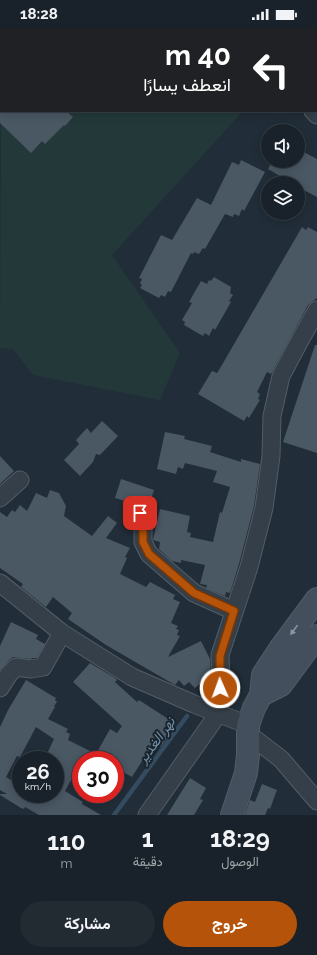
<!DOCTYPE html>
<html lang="ar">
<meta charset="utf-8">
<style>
:root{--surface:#19222a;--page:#222a32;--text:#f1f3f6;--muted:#9fa4a8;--line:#373f47;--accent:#b45309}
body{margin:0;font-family:Raleway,Vazirmatn,sans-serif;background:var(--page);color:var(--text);direction:rtl;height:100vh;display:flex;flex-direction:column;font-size:15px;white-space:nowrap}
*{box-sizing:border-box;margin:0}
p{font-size:13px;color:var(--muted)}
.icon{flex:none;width:22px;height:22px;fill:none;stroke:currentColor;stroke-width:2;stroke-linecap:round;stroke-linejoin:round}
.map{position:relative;height:787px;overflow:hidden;direction:ltr}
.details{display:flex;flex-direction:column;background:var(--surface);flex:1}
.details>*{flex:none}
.guide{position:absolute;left:0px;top:0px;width:317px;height:84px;box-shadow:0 2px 10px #0003,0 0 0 1px var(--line);direction:rtl;background:#202124;color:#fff;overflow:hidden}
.fabs{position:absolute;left:261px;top:96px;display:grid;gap:8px}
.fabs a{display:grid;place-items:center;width:44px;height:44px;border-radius:50%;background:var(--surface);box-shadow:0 2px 10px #0003,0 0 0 1px var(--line);font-size:20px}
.speed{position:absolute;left:12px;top:723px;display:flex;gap:8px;font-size:20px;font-weight:700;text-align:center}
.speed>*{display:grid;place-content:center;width:52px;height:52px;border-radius:50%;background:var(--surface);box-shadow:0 2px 10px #0003,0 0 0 1px var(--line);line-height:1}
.speed small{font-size:10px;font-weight:400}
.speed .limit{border:6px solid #d22;background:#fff;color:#111}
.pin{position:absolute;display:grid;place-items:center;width:34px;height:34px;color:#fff;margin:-17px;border-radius:8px;box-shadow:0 2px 6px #0006}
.me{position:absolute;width:44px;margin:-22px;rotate:358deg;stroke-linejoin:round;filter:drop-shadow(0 0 3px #0008)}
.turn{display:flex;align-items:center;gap:14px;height:84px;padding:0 20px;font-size:18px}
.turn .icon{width:52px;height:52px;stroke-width:2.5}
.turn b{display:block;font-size:28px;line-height:34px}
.eta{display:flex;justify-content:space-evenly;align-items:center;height:68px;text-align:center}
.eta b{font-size:24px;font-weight:700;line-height:28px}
.cta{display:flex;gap:8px;margin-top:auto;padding:8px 20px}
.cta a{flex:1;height:46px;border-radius:24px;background:var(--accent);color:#fff;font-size:16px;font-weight:700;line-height:46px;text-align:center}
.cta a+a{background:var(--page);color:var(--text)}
.status{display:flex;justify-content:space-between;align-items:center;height:28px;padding:0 20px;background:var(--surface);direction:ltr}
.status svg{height:11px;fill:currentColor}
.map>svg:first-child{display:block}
.green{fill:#233939}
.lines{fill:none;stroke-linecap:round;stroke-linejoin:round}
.stream{stroke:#354b5f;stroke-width:4.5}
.building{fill:#4a5864;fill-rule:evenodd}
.street-casing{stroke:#535d66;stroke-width:19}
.secondary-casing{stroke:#535d66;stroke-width:24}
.street{stroke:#353f49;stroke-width:17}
.secondary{stroke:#434f5c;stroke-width:22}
.oneway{fill:#8a95a0}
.route-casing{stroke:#753606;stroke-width:10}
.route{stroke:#b45309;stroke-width:7}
.labels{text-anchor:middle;stroke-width:4;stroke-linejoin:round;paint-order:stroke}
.water-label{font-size:14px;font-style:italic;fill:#708ea9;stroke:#1a242d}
</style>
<div class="status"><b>18:28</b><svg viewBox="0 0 49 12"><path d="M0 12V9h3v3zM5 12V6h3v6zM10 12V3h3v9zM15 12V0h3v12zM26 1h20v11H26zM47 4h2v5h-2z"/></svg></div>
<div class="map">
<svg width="317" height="787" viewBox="0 0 317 787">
<rect width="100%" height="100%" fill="#212d38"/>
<!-- green -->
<g class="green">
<path d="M82 0H183L185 1H81Z"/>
<path d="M1 73V83H243L112 227 180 325 160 372 33 347 13 321 0 320Z"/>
</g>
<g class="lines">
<!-- stream -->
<path class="stream" d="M114 787 187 688"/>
</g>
<!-- building -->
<g class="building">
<path d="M0 83H66L73 89 65 98 64 97 45 116 42 113 31 125 0 95Z"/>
<path d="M298 121 317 131V169L298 159V155H292L268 141 272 133H298Z"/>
<path d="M241 132 265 144 244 183 242 181 239 188 234 186 233 189 225 186 205 221 203 220 199 226 194 224 193 226 191 225 171 264 168 263 165 269 161 267 159 270 140 260 142 257 140 255 142 251 139 250 161 207 172 212 197 170 211 177 232 134 239 137Z"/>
<path d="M302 199 306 202 308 199 317 204V270L308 277 271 346 267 344 257 364 260 366 258 371 260 372 249 390 247 388 244 393 198 366 212 343 217 345 219 342Z"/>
<path d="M214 249 231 259 230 265 233 267 229 273 231 274 215 302 213 300 209 308 205 305 203 308 184 297 185 294 182 292 192 275 189 274 201 253 207 256 209 252 211 253Z"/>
<path d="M315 317H317V425L283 414Z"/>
<path d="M102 393 118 408 100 427 96 426 93 434 80 448 64 432 79 416 76 412 87 400 91 405Z"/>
<path d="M165 404 185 408 184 411 212 418 210 424 241 434V431L260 436 254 478 239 536 230 565 226 564 225 568 206 560 207 557 200 556 205 537 181 532V535L172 533 159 521 160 514 153 512 160 481 190 488 187 504 191 505 190 509 213 514 220 484 222 485 230 459 213 454 217 443 185 435 183 441 178 439 176 446 157 441Z"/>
<path d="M0 428 14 443 0 456Z"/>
<path d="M121 451 154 462 148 480 143 475 135 476 115 470Z"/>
<path d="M50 462 59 465 66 478 64 488 92 508 108 488 117 495 106 510 130 520 125 529 127 530 120 546 146 559 150 554 175 567 173 571 180 574 171 595 178 598 176 601 179 602 177 607 180 608 168 629 201 613 210 631 211 649 204 655 202 654 195 660 189 654 184 658 179 652 175 657 106 617 68 591 72 585 53 569 46 579 21 559 23 556 0 540V484L7 489 12 482 15 484 20 477 27 483 36 465 47 470Z"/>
<path d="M11 594 38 607 36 611 45 616 37 630H32L31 631 13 629 9 632 0 642V618Z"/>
<path d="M90 635 115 650 117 652 115 654 137 674 139 672 176 696 161 719 154 714 132 749 123 744 115 757V732H81V746L76 743 65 763 83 774 82 776 101 787H39L25 779 24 781 21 780 0 767V766H7L0 762V699L8 682 26 652 56 670 55 672 57 674 54 678 55 679 48 691 68 701 66 704 70 706 68 712 96 726 110 701 117 705 122 698 73 654ZM36 699 54 711 44 732H55V766H21V746L16 755 6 749 17 728 20 729Z"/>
<path d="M190 750 206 760 200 771 203 772 194 787H167Z"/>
<path d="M262 756 277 762 270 781 268 780 265 787H245L250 772 255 774Z"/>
</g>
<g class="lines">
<defs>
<g id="street">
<path d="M211 0 212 1"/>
<path d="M63 1 64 0"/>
<path d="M0 66 1 65"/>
<path d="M313 83 317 87"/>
<path d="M0 470 20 452"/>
<path d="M140 485 143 501V514L149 526 194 565 234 583"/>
<path d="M0 555 62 605 132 649 194 676 248 697"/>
<path d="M0 660 9 646 16 639 31 641 43 639 62 605"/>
<path d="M247 705 281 731 317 773"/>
<path d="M147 787 218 686 221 659 220 627 249 539 264 480 271 428 272 388 281 348 299 314 317 282"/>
</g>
<g id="secondary">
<path d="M261 667 281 657 317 608"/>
<path d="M232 787 246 745 248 727V697L254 680 261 667 263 647 280 621 317 571"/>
</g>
</defs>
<!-- street casing -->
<use href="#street" class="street-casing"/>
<!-- secondary casing -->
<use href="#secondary" class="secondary-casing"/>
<!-- street -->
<use href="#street" class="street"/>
<!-- secondary -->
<use href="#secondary" class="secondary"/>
</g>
<!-- one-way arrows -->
<defs><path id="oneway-solid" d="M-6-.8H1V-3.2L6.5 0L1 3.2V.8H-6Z"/></defs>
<use class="oneway" href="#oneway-solid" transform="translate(294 602) rotate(126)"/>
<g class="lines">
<defs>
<path id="route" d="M140 485 143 501V514L149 526 194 565 234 583 220 628V660"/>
</defs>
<!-- route casing -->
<use href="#route" class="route-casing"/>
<!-- route -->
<use href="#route" class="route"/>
</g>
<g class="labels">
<!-- water labels -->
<g class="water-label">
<text transform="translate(156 712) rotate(-54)" y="5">نهر الغدير</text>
</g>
</g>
</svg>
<div class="fabs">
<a><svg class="icon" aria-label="sound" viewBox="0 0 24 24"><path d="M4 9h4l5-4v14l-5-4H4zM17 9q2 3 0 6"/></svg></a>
<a><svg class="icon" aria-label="layers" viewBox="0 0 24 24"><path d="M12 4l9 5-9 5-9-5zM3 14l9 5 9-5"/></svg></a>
</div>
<div class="speed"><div>26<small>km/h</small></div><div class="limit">30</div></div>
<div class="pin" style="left:140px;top:485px;background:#d93025"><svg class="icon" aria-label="arrive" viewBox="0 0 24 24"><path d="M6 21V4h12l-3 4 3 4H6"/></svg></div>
<svg class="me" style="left:220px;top:660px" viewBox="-20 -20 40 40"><circle r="17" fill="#b45309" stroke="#fff" stroke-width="3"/><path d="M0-11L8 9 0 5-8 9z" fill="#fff"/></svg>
<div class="guide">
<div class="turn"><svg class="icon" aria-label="left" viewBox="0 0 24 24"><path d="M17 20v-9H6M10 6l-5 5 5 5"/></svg><div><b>40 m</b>انعطف يسارًا</div></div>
</div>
</div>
<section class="details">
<div class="eta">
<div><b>18:29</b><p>الوصول</p></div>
<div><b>1</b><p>دقيقة</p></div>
<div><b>110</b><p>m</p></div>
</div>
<div class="cta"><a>خروج</a><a>مشاركة</a></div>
</section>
